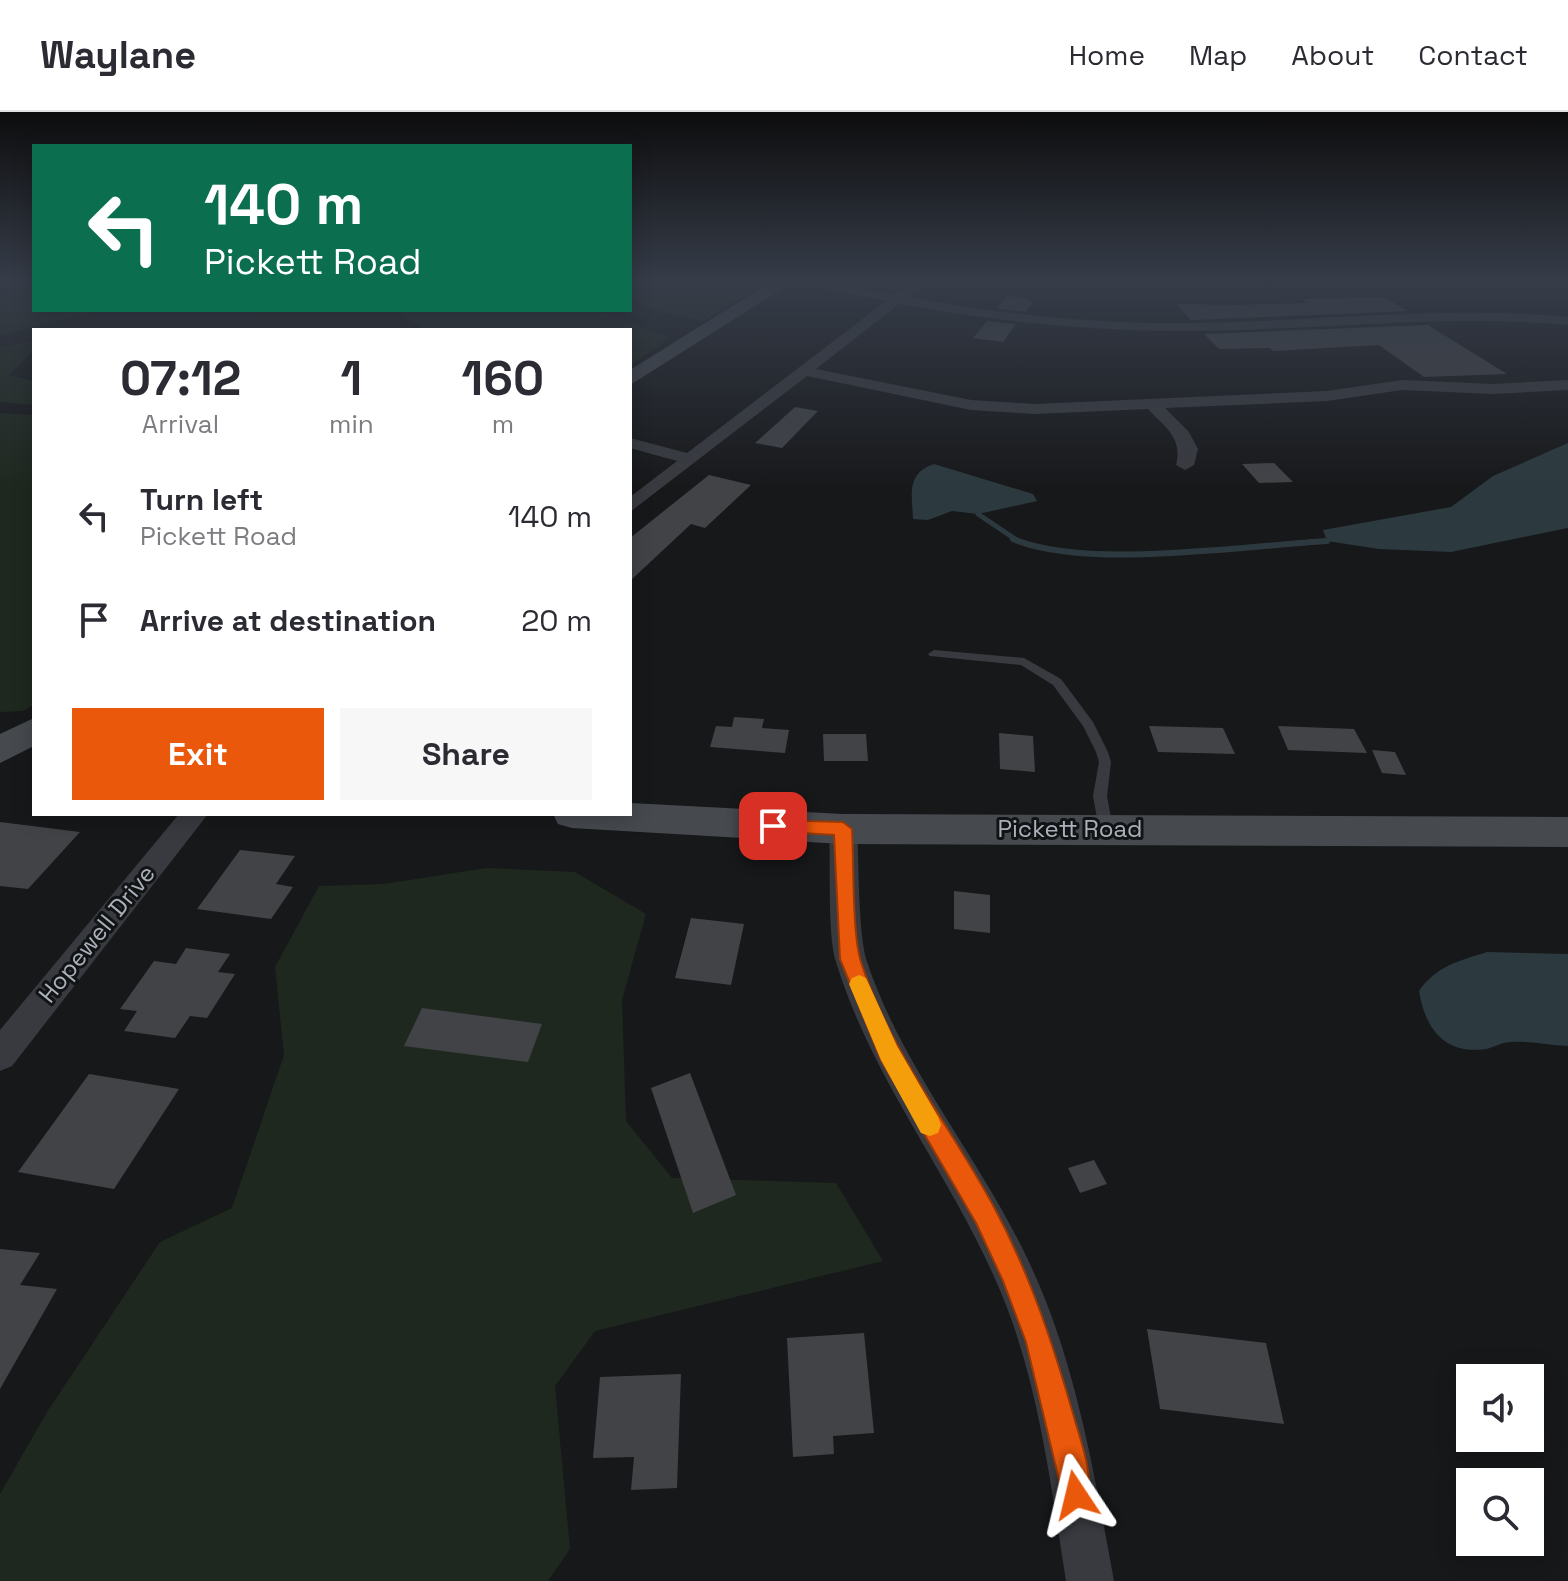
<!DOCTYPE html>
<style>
:root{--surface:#fff;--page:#f7f7f7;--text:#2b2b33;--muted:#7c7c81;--line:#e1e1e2;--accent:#ea580c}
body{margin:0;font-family:"Space Grotesk",sans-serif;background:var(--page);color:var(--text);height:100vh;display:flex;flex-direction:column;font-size:30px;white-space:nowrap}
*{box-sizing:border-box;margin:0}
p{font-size:26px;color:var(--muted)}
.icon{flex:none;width:44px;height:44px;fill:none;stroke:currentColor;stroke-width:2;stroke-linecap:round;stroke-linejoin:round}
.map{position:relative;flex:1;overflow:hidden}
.drawer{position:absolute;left:32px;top:216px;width:600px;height:488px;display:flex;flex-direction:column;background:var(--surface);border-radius:0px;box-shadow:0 4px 20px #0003}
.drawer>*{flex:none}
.top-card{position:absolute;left:32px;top:32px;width:600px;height:168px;border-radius:0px;box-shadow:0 4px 20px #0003;background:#0b6e4f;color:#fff;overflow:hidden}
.tools{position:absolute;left:1456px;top:1252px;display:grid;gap:16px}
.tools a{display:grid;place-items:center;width:88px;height:88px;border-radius:0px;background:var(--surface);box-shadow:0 4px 20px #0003;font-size:40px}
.pin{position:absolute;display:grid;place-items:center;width:68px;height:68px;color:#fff;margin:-34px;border-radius:16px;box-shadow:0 4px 12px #0006}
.me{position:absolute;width:88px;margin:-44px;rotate:350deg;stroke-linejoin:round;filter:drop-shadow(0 0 6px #0008)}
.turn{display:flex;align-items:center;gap:28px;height:168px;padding:0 40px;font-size:36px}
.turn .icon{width:104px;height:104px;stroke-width:2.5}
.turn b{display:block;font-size:56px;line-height:68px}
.eta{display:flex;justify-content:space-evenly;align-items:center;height:136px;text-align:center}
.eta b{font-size:48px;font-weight:700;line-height:56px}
.button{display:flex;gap:16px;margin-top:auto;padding:16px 40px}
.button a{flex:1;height:92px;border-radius:0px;background:var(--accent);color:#fff;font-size:32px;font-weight:700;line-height:92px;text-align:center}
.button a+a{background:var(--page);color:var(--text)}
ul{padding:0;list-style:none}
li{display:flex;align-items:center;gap:24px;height:104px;padding:0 40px}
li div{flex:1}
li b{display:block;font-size:30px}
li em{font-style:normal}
header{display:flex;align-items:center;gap:48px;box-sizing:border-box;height:112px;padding:0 40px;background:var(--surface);border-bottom:2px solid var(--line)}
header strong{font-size:38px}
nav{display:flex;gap:44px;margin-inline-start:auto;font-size:28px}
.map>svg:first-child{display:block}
.green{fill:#1f281f}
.water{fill:#2c3a3f}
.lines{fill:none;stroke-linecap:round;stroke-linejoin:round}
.stream-far1{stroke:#2c3a3f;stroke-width:5}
.stream{stroke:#2c3a3f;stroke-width:6}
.building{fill:#414347}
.lane{fill:#383a3f;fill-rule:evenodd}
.street{fill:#383a3f;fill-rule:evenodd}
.secondary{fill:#464a4f;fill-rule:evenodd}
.route{fill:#ea580c;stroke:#983908;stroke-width:2}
.slow{fill:#f59e0b}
.labels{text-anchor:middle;stroke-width:6;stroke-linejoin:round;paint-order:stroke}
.street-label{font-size:24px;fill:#a9b1ba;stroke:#121315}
</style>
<header>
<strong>Waylane</strong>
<nav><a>Home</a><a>Map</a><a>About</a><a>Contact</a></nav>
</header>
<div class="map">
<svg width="1568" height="1469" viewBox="0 0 1568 1469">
<rect width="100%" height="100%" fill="#17181a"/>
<!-- green -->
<g class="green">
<path d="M630 170H768L703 209 665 201 630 187Z"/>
<path d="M34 175V198H96L0 224V184Z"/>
<path d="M398 198H593L671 226 630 253V218H425Z"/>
<path d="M34 229V238L9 263 34 269V293L0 290V235Z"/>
<path d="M0 301 34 303V593L23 599 0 600Z"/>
<path d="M486 756 575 760 646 802 622 888 626 1009 672 1066 836 1071 883 1149 595 1219 555 1274 570 1437 548 1469H0V1382L47 1300 160 1130 232 1096 284 943 275 855 319 774 384 772Z"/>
</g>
<!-- water -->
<g class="water">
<path d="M1568 331V416L1451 440 1379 437 1327 429 1323 418 1451 395 1493 364Z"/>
<path d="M934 352 1033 382 1037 389 978 402 952 399 928 408 913 407C912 383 906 361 934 352Z"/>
<path d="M1487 840 1568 842V934C1549 933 1530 929 1511 930 1502 930 1495 935 1486 937 1444 943 1425 916 1419 879 1436 854 1459 849 1487 840Z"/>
</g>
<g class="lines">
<!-- stream-far1 -->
<path class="stream-far1" d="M978 402 1018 429"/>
<!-- stream -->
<path class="stream" d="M1013 427C1086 458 1244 434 1327 429"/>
</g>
<!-- building -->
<g class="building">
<path d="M1007 184 1030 187 1028 190H1033L1026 200 997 196Z"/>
<path d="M1385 185 1407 199 1191 208 1176 192 1234 193 1307 191 1302 187Z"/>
<path d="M987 209 1005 211 1016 212 1003 230 973 226Z"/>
<path d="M1428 213 1507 262 1424 265 1379 233 1273 239 1270 236 1219 237 1204 222Z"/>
<path d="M795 295 818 299 782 336 755 331Z"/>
<path d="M1274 351 1293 370 1259 371 1242 352Z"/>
<path d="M709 363 751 373 705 416 691 412 630 469V426Z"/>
<path d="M734 605 764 607 762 616 789 618 785 641 710 635 716 614 732 615Z"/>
<path d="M1149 614 1223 616 1235 642 1158 640Z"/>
<path d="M1278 614 1354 617 1367 641 1288 638Z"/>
<path d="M999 621 1033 624 1035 660 1000 657Z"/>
<path d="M823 622H866L868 649H824Z"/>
<path d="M1372 638 1395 640 1406 663 1382 661Z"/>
<path d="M0 710 80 720 28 777 0 774Z"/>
<path d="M240 738 295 744 276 772 293 775 271 807 197 797Z"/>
<path d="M954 779 990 783V821L954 817Z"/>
<path d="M691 806 744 812 731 873 675 866Z"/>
<path d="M186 836 230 842 218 860 235 862 207 906 190 904 175 926 124 919 137 899 120 897 154 849 176 852Z"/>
<path d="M422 896 542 912 528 950 404 934Z"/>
<path d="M690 961 736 1083 693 1101 651 976Z"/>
<path d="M89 962 179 977 114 1077 18 1060Z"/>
<path d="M1094 1048 1107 1072 1080 1081 1068 1056Z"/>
<path d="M0 1137 40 1141 20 1173 57 1177 0 1277Z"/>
<path d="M1147 1217 1266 1231 1284 1312 1160 1297Z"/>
<path d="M864 1221 874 1321 833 1324 834 1342 793 1345 787 1226Z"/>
<path d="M681 1262 677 1376 631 1378 634 1345 593 1346 600 1265Z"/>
</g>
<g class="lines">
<!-- lane -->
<path class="lane" d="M934 538 1024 546 1061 567 1093 610 1108 640 1111 650 1107 684 1113 717 1111 721H1101L1099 717 1093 684 1099 650 1096 640 1083 614 1053 573 1021 553 930 544 928 542Z"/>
<!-- street -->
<g class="street">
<path d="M796 170H825L894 183 911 170H925L907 185C1000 202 1092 212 1185 211 1313 210 1441 193 1568 205V213C1440 201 1312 219 1184 219 1088 219 994 209 899 192L816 257 971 288 1035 292 1327 279 1402 268 1493 272 1568 268V278L1493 282 1402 278 1327 289 1165 296 1189 320 1198 337 1194 353 1185 358 1176 353C1183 326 1165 315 1148 297L1035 302 971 298 807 264 630 400V385L677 349 630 336V326L687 341 886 189Z"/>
<path d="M179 702H208L12 954 0 959V918Z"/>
<path d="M843 707 853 710 857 717C859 750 858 822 867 850 903 957 980 1046 1028 1148 1076 1248 1094 1361 1114 1469H1066C1050 1369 1038 1263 996 1169 948 1059 871 965 836 850 827 823 831 749 829 717L833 710Z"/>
</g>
<!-- secondary -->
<g class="secondary">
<path d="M771 170H793L630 273V258Z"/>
<path d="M34 606V634L0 651V622Z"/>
<path d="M630 691 843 702 1568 705V735L843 732 572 716 558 712 553 702H630Z"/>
</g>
</g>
<!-- sky -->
<linearGradient id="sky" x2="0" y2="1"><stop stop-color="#0d0d0e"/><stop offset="0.45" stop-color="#363d49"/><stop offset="1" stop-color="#363d49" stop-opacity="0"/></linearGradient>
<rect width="1568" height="376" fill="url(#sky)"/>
<!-- route -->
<path class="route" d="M773 708 843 710 852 717C854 750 852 822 861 850 890 940 950 1013 994 1095 1030 1162 1053 1232 1074 1305 1081 1330 1096 1369 1086 1393L1076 1398 1065 1393 1026 1230 1003 1169 976 1111 881 948 840 847 834 723 767 719 764 714Z"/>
<!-- slow -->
<path class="slow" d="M859 863 866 866 897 934 938 1005 941 1013 938 1021 930 1024 921 1021 881 948 849 872 852 866Z"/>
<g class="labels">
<!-- street labels -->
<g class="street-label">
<text x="1070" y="725">Pickett Road</text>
<text transform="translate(97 822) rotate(-51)" y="8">Hopewell Drive</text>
</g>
</g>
</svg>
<div class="tools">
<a><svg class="icon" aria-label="sound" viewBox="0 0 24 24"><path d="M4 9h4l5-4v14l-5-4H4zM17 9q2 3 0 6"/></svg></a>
<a><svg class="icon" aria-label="search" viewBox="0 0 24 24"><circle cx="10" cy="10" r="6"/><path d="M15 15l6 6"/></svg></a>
</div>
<div class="pin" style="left:773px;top:714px;background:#d93025"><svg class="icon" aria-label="arrive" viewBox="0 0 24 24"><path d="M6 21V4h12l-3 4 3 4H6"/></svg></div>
<svg class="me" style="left:1076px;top:1383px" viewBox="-20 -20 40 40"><path d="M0-17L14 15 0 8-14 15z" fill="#ea580c" stroke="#fff" stroke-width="4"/></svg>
<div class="top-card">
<div class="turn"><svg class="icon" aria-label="left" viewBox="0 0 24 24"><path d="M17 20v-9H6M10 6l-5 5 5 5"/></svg><div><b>140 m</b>Pickett Road</div></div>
</div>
<section class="drawer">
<div class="eta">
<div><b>07:12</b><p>Arrival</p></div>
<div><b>1</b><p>min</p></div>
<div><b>160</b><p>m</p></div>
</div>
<ul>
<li><svg class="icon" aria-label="left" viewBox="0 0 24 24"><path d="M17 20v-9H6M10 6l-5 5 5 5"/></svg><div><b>Turn left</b><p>Pickett Road</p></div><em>140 m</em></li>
<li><svg class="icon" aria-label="arrive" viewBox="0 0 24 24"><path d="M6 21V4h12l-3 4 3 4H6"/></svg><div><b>Arrive at destination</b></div><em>20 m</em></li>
</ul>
<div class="button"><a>Exit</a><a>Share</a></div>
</section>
</div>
